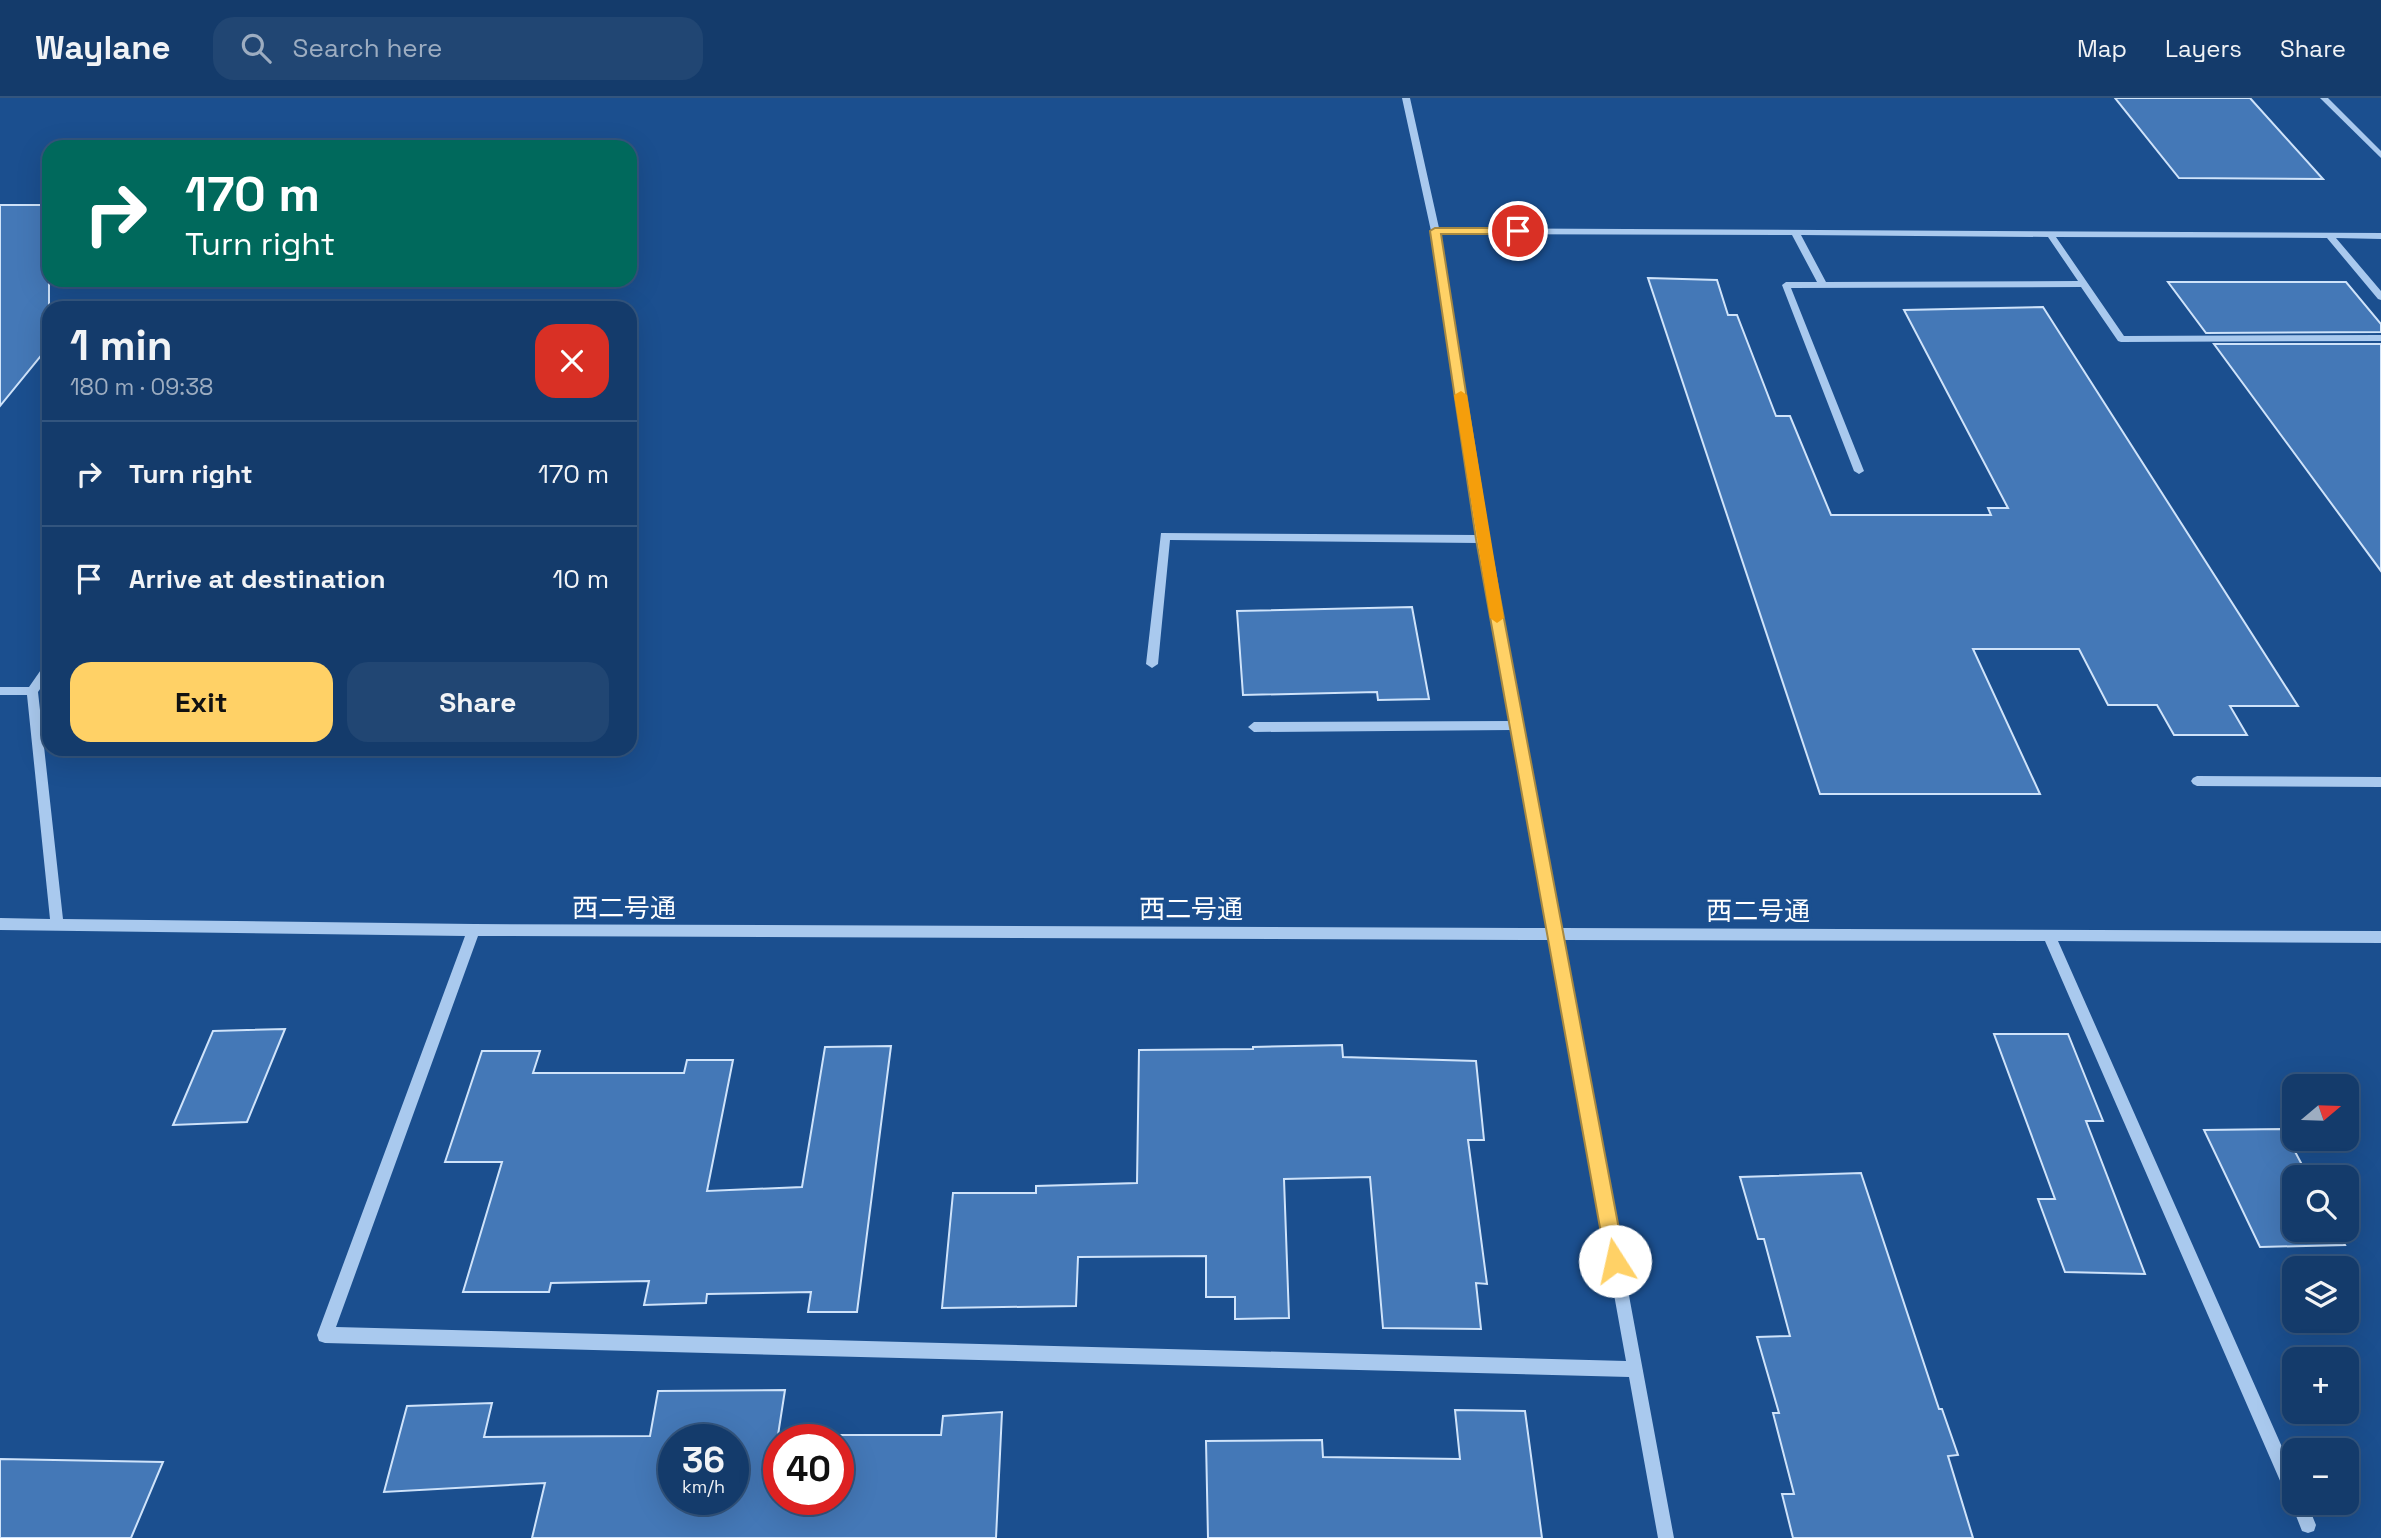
<!DOCTYPE html>
<meta charset="utf-8">
<style>
:root{--surface:#143b6b;--page:#214673;--text:#f1f3f6;--muted:#9dadc1;--line:#33557e;--accent:#ffd166}
body{margin:0;font-family:"Space Grotesk","Noto Sans JP",sans-serif;background:var(--page);color:var(--text);height:100vh;display:flex;flex-direction:column;font-size:26px;white-space:nowrap}
*{box-sizing:border-box;margin:0}
p{font-size:23px;color:var(--muted)}
.icon{flex:none;width:38px;height:38px;fill:none;stroke:currentColor;stroke-width:2;stroke-linecap:round;stroke-linejoin:round}
.map{position:relative;flex:1;overflow:hidden}
.drawer{position:absolute;left:42px;top:203px;width:595px;height:455px;display:flex;flex-direction:column;background:var(--surface);border-radius:21px;box-shadow:0 7px 28px #0002,0 0 0 2px var(--line)}
.drawer>*{flex:none}
.guide{position:absolute;left:42px;top:42px;width:595px;height:147px;border-radius:21px;box-shadow:0 7px 28px #0002,0 0 0 2px var(--line);background:#00695c;color:#fff;overflow:hidden}
.needle{width:46px;rotate:71deg}
.buttons{position:absolute;left:2282px;top:976px;display:grid;gap:14px}
.buttons a{display:grid;place-items:center;width:77px;height:77px;border-radius:14px;background:var(--surface);box-shadow:0 7px 28px #0002,0 0 0 2px var(--line);font-size:35px}
.speed{position:absolute;left:658px;top:1326px;display:flex;gap:14px;font-size:35px;font-weight:700;text-align:center}
.speed>*{display:grid;place-content:center;width:91px;height:91px;border-radius:50%;background:var(--surface);box-shadow:0 7px 28px #0002,0 0 0 2px var(--line);line-height:1}
.speed small{font-size:18px;font-weight:400}
.speed .limit{border:10px solid #d22;background:#fff;color:#111}
.pin{position:absolute;display:grid;place-items:center;width:60px;height:60px;color:#fff;margin:-30px;border:4px solid #fff;border-radius:50%;box-shadow:0 2px 7px #0007}
.me{position:absolute;width:77px;margin:-38px;rotate:350deg;stroke-linejoin:round;filter:drop-shadow(0 0 5px #0008)}
.turn{display:flex;align-items:center;gap:24px;height:147px;padding:0 28px;font-size:32px}
.turn .icon{width:91px;height:91px;stroke-width:2.5}
.turn b{display:block;font-size:49px;line-height:60px}
.round{display:grid;place-items:center;flex:none;width:74px;height:74px;border-radius:21px;background:var(--page)}
.headline{display:flex;align-items:center;justify-content:space-between;height:119px;padding:0 28px}
h1{font-size:42px;font-weight:600;line-height:52px}
.cta{display:flex;gap:14px;margin-top:auto;padding:14px 28px}
.cta a{flex:1;height:80px;border-radius:21px;background:var(--accent);color:#111;font-size:28px;font-weight:600;line-height:80px;text-align:center}
.cta a+a{background:var(--page);color:var(--text)}
ul{padding:0;list-style:none}
li{display:flex;align-items:center;gap:21px;height:105px;padding:0 28px;border-top:2px solid var(--line)}
li div{flex:1}
li b{display:block;font-size:26px}
li em{font-style:normal}
header{display:flex;align-items:center;gap:42px;box-sizing:border-box;height:98px;padding:0 35px;background:var(--surface);border-bottom:2px solid var(--line)}
header strong{font-size:33px}
nav{display:flex;gap:38px;margin-inline-start:auto;font-size:24px}
.search{width:490px;height:63px;background:var(--page);display:flex;align-items:center;gap:18px;box-sizing:border-box;padding:0 24px;border-radius:21px;color:var(--muted);font-size:26px}
.map>svg:first-child{display:block}
.building{fill:#4478b7;stroke:#cfe3fa;stroke-width:2;fill-rule:evenodd}
.lines{fill:none;stroke-linecap:round;stroke-linejoin:round}
.minor{fill:#a9c9ee;fill-rule:evenodd}
.route{fill:#ffd166;stroke:#a68842;stroke-width:2}
.slow{fill:#f59e0b}
.labels{text-anchor:middle;stroke-width:7;stroke-linejoin:round;paint-order:stroke}
.street-label{font-size:26px;fill:#fff;stroke:#1b4f8f}
</style>
<header>
<strong>Waylane</strong>
<div class="search"><svg class="icon" aria-label="search" viewBox="0 0 24 24"><circle cx="10" cy="10" r="6"/><path d="M15 15l6 6"/></svg>Search here</div>
<nav><a>Map</a><a>Layers</a><a>Share</a></nav>
</header>
<div class="map">
<svg width="2381" height="1440" viewBox="0 0 2381 1440">
<rect width="100%" height="100%" fill="#1b4f8f"/>
<!-- building -->
<g class="building">
<path d="M2115 0H2250L2323 81 2179 80Z"/>
<path d="M0 107H49V248L0 308Z"/>
<path d="M1648 180 1717 182 1728 217H1737L1776 318H1790L1831 417H1991L1988 410H2008L1904 212 2043 209 2298 608H2230L2247 637H2174L2157 607H2108L2079 551H1973L2040 696H1820Z"/>
<path d="M2168 184H2346L2381 226V234L2206 235Z"/>
<path d="M2214 246H2381V473Z"/>
<path d="M1412 509 1429 601 1378 602 1377 594 1243 597 1237 513Z"/>
<path d="M285 931 247 1024 173 1027 213 933Z"/>
<path d="M1994 936H2068L2103 1023H2086L2145 1176 2065 1174 2038 1101H2055Z"/>
<path d="M1342 947 1343 959 1476 963 1484 1042H1468L1487 1186 1476 1185 1481 1231 1383 1230 1370 1079 1284 1081 1289 1220 1235 1221V1199H1206V1158L1078 1159 1076 1208 942 1210 953 1095H1036V1088L1137 1085 1139 952 1253 951V949Z"/>
<path d="M891 948 857 1214H808L811 1194 707 1196 706 1205 644 1207 649 1183 551 1185 549 1194H463L502 1064H445L482 953H540L533 975H684L687 962H733L707 1093 802 1089 825 949Z"/>
<path d="M2283 1031 2309 1080H2294V1132H2337L2345 1147 2260 1149 2204 1032Z"/>
<path d="M1861 1075 1939 1311H1942L1958 1357 1948 1358 1973 1440H1793L1782 1396H1794L1773 1315H1779L1757 1239 1790 1238 1764 1141H1758L1740 1079Z"/>
<path d="M785 1292 778 1337H941L943 1318 1002 1314 996 1440H532L545 1385 384 1394 407 1308 492 1305 484 1339 650 1338 658 1293ZM674 1342H733V1402H674ZM779 1342H838V1402H779Z"/>
<path d="M1455 1312 1525 1313 1542 1440H1208L1206 1343 1322 1342 1323 1359 1460 1361Z"/>
<path d="M0 1361 163 1364 131 1440H0Z"/>
</g>
<g class="lines">
<!-- minor -->
<g class="minor">
<path d="M1402 0H1410L1439 130 2381 135V141L2336 140 2381 193V202L2378 201 2327 140 2056 139 2124 238 2381 237V243L2121 244 2118 243 2081 189 1791 190 1864 373 1859 376 1854 373 1782 187 1786 184H1817L1792 137 1440 136 1488 441 1561 830 2381 833V845L2058 843 2294 1376V1405H2307L2316 1427 2314 1433 2308 1435 2302 1433 2291 1405 2292 1402 2288 1401 2045 843 1563 842 1674 1440H1658L1629 1279 325 1245 319 1243 317 1237 465 838 0 832V820L50 821 27 597H0V589H29L45 566 49 565V578L38 594 63 821 474 826 1548 830 1512 632 1254 634 1248 629 1254 624 1510 623 1478 445 1170 442 1158 566 1152 570 1146 566 1161 435 1477 437 1431 133ZM1801 137 2048 139 2078 183 1826 184ZM478 838 1550 842 1626 1263 336 1229Z"/>
<path d="M2320 0H2328L2381 53V60Z"/>
<path d="M2197 678 2381 679V689L2197 688 2193 686 2191 683 2193 680Z"/>
</g>
</g>
<!-- route -->
<path class="route" d="M1518 130 1522 131V136H1441L1489 441 1625 1163 1622 1170 1615 1173 1608 1170 1606 1163 1476 441 1430 133 1435 130Z"/>
<!-- slow -->
<path class="slow" d="M1461 293 1467 297 1504 520 1497 525 1490 520 1454 297Z"/>
<g class="labels">
<!-- street labels -->
<g class="street-label">
<text x="624" y="819">西二号通</text>
<text x="1191" y="820">西二号通</text>
<text x="1758" y="822">西二号通</text>
</g>
</g>
</svg>
<div class="buttons">
<a><svg class="needle" viewBox="-14 -14 28 28"><path d="M0-13l5 13h-10z" fill="#e53935"/><path d="M0 13l5-13h-10z" fill="#9dadc1"/></svg></a>
<a><svg class="icon" aria-label="search" viewBox="0 0 24 24"><circle cx="10" cy="10" r="6"/><path d="M15 15l6 6"/></svg></a>
<a><svg class="icon" aria-label="layers" viewBox="0 0 24 24"><path d="M12 4l9 5-9 5-9-5zM3 14l9 5 9-5"/></svg></a>
<a>+</a>
<a>−</a>
</div>
<div class="speed"><div>36<small>km/h</small></div><div class="limit">40</div></div>
<div class="pin" style="left:1518px;top:133px;background:#d93025"><svg class="icon" aria-label="arrive" viewBox="0 0 24 24"><path d="M6 21V4h12l-3 4 3 4H6"/></svg></div>
<svg class="me" style="left:1615px;top:1163px" viewBox="-20 -20 40 40"><circle r="19" fill="#fff"/><path d="M0-13L10 11 0 6-10 11z" fill="#ffd166"/></svg>
<div class="guide">
<div class="turn"><svg class="icon" aria-label="right" viewBox="0 0 24 24"><path d="M7 20v-9h11M14 6l5 5-5 5"/></svg><div><b>170 m</b>Turn right</div></div>
</div>
<section class="drawer">
<div class="headline"><div><h1>1 min</h1><p>180 m · 09:38</p></div><a class="round" style="background:#d93025;color:#fff"><svg class="icon" aria-label="close" viewBox="0 0 24 24"><path d="M6 6l12 12M18 6L6 18"/></svg></a></div>
<ul>
<li><svg class="icon" aria-label="right" viewBox="0 0 24 24"><path d="M7 20v-9h11M14 6l5 5-5 5"/></svg><div><b>Turn right</b></div><em>170 m</em></li>
<li><svg class="icon" aria-label="arrive" viewBox="0 0 24 24"><path d="M6 21V4h12l-3 4 3 4H6"/></svg><div><b>Arrive at destination</b></div><em>10 m</em></li>
</ul>
<div class="cta"><a>Exit</a><a>Share</a></div>
</section>
</div>
